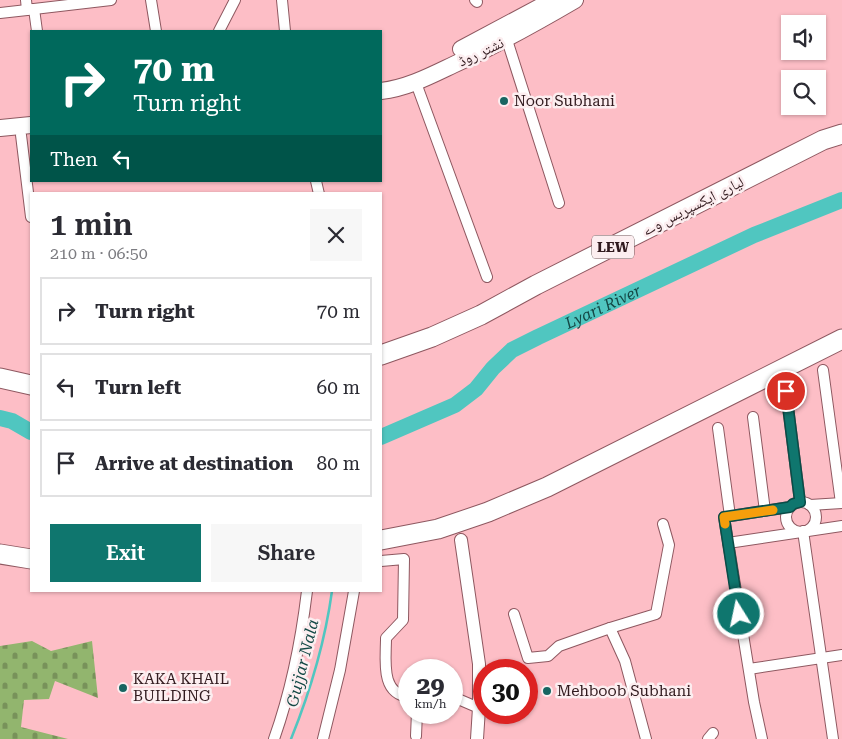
<!DOCTYPE html>
<meta charset="utf-8">
<style>
:root{--surface:#fff;--page:#f7f7f7;--text:#2b2b33;--muted:#7c7c81;--line:#e1e1e2;--accent:#0f766e}
body{margin:0;font-family:"Roboto Serif","Noto Naskh Arabic",serif;background:var(--page);color:var(--text);height:100vh;display:flex;flex-direction:column;font-size:19px;white-space:nowrap}
*{box-sizing:border-box;margin:0}
p{font-size:16px;color:var(--muted)}
.icon{flex:none;width:28px;height:28px;fill:none;stroke:currentColor;stroke-width:2;stroke-linecap:round;stroke-linejoin:round}
.map{position:relative;flex:1;overflow:hidden}
.sheet{position:absolute;left:30px;top:192px;width:352px;height:400px;display:flex;flex-direction:column;background:var(--surface);border-radius:0px;box-shadow:0 1px 4px #0004}
.sheet>*{flex:none}
.guide{position:absolute;left:30px;top:30px;width:352px;height:152px;border-radius:0px;box-shadow:0 1px 4px #0004;background:#00695c;color:#fff;overflow:hidden}
.tools{position:absolute;left:781px;top:15px;display:grid;gap:10px}
.tools a{display:grid;place-items:center;width:45px;height:45px;border-radius:0px;background:var(--surface);box-shadow:0 1px 4px #0004;font-size:25px}
.speed{position:absolute;left:398px;top:659px;display:flex;gap:10px;font-size:25px;font-weight:700;text-align:center}
.speed>*{display:grid;place-content:center;width:65px;height:65px;border-radius:50%;background:var(--surface);box-shadow:0 1px 4px #0004;line-height:1}
.speed small{font-size:12px;font-weight:400}
.speed .limit{border:8px solid #d22;background:#fff;color:#111}
.pin{position:absolute;display:grid;place-items:center;width:42px;height:42px;color:#fff;margin:-21px;border:2px solid #fff;border-radius:50%;box-shadow:0 1px 5px #0007}
.me{position:absolute;width:55px;margin:-28px;rotate:350deg;stroke-linejoin:round;filter:drop-shadow(0 0 4px #0008)}
.turn{display:flex;align-items:center;gap:18px;height:105px;padding:0 20px;font-size:22px}
.turn .icon{width:65px;height:65px;stroke-width:2.5}
.turn b{display:block;font-size:35px;line-height:42px}
.then{display:flex;align-items:center;height:48px;padding:0 20px;background:#0003;gap:10px;font-size:19px}
.round{display:grid;place-items:center;flex:none;width:52px;height:52px;border-radius:0px;background:var(--page)}
.headline{display:flex;align-items:center;justify-content:space-between;height:85px;padding:0 20px}
h1{font-size:30px;font-weight:600;line-height:38px}
.action{display:flex;gap:10px;margin-top:auto;padding:10px 20px}
.action a{flex:1;height:58px;border-radius:0px;background:var(--accent);color:#fff;font-size:20px;font-weight:600;line-height:58px;text-align:center}
.action a+a{background:var(--page);color:var(--text)}
ul{padding:0;list-style:none}
li{display:flex;align-items:center;gap:15px;height:68px;margin:0 10px 8px;padding:0 10px;border:2px solid var(--line);border-radius:0px}
li div{flex:1}
li b{display:block;font-size:19px}
li em{font-style:normal}
.map>svg:first-child{display:block}
.cemetery{fill:url(#cemetery-stones)}
.lines{fill:none;stroke-linecap:round;stroke-linejoin:round}
.stream{stroke:#50c6c0;stroke-width:2.5}
.river{stroke:#50c6c0;stroke-width:16}
.minor-casing{stroke:#8e5860;stroke-width:12}
.tertiary-casing{stroke:#8e5860;stroke-width:14}
.primary-casing{stroke:#8e5860;stroke-width:18}
.motorway-casing{stroke:#8e5860;stroke-width:21}
.minor{stroke:#fff;stroke-width:10}
.tertiary{stroke:#fff;stroke-width:12}
.primary{stroke:#fff;stroke-width:16}
.motorway{stroke:#fff;stroke-width:19}
.route-casing{stroke:#0a4d48;stroke-width:12}
.route{stroke:#0f766e;stroke-width:9}
.slow{stroke:#f59e0b;stroke-width:9}
.poi-dot{fill:#186561;stroke:#fceef0;stroke-width:2}
.labels{text-anchor:middle;stroke-width:5;stroke-linejoin:round;paint-order:stroke}
.shield{fill:#fceef0;stroke:#6e5a5d;stroke-width:1}
.shield-label{font-size:14px;font-weight:bold;fill:#311a1e}
.street-label{font-size:15px;fill:#311a1e;stroke:#fceef0}
.poi-label{font-size:15px;fill:#311a1e;stroke:#fceef0;text-anchor:start}
.water-label{font-size:16px;font-style:italic;fill:#144946;stroke:#fceef0}
</style>
<div class="map">
<svg width="842" height="739" viewBox="0 0 842 739">
<defs>
<pattern id="cemetery-stones" width="16" height="16" patternUnits="userSpaceOnUse" patternTransform="scale(1.25)"><rect width="16" height="16" fill="#92b56e"/><path d="M2 7V4a2 2 0 0 1 4 0v3zM10 15v-3a2 2 0 0 1 4 0v3z" fill="#78925a"/></pattern>
</defs>
<rect width="100%" height="100%" fill="#fdbec6"/>
<!-- cemetery -->
<path class="cemetery" d="M32 641 51 651 92 641 98 698 55 681 49 699 24 700 21 727 68 739H0V646Z"/>
<g class="lines">
<!-- stream -->
<path class="stream" d="M291 739C310 692 325 642 332 591"/>
<!-- river -->
<g class="river">
<path d="M0 418 12 421 31 432"/>
<path id="s1" d="M381 437 455 405 476 389 493 368 512 350 538 337 754 235 842 200"/>
</g>
<defs>
<g id="minor">
<path d="M26 0 27 10 34 9 37 31"/>
<path d="M151 0 156 31"/>
<path d="M282 0 285 31"/>
<path d="M475 0 477 2"/>
<path d="M34 9 111 0"/>
<path d="M0 13 27 10"/>
<path d="M219 31 235 0"/>
<path d="M507 40 559 203"/>
<path d="M416 83 487 277"/>
<path d="M21 135 31 217"/>
<path d="M316 181 319 194"/>
<path d="M823 370 841 503"/>
<path d="M786 391 800 502"/>
<path d="M753 417 765 511"/>
<path d="M718 428 730 516"/>
<circle cx="801" cy="517" r="15"/>
<path d="M810 505 842 503"/>
<path d="M803 531 833 739"/>
<path d="M728 543 842 526"/>
<path d="M381 561 404 559 403 620 386 638C386 660 380 694 409 697"/>
<path d="M514 614 528 658 548 656 559 646 610 628 656 614 669 545 663 524"/>
<path d="M610 628 625 661 646 739"/>
<path d="M749 669 842 655"/>
<path d="M451 698 458 699 479 708"/>
<path d="M416 736 417 712"/>
<path d="M274 739C291 691 301 641 307 591"/>
<path d="M323 739 340 670 354 591"/>
<path d="M708 739 713 733"/>
<path d="M762 739 754 702 724 517 790 507"/>
</g>
<path id="tertiary" d="M461 540 479 664V708L477 739"/>
<g id="primary">
<path d="M461 49 553 0"/>
<path d="M381 91C407 88 430 76 453 65 496 45 534 24 575 0"/>
<path d="M0 128 31 125"/>
</g>
<g id="motorway">
<path d="M381 355 432 337 481 315 536 285 823 140 842 134"/>
<path d="M0 378 31 385"/>
<path d="M381 540 438 529 488 512 547 487 842 339"/>
<path d="M0 554 31 559"/>
</g>
</defs>
<!-- minor casing -->
<use href="#minor" class="minor-casing"/>
<!-- tertiary casing -->
<use href="#tertiary" class="tertiary-casing"/>
<!-- primary casing -->
<use href="#primary" class="primary-casing"/>
<!-- motorway casing -->
<use href="#motorway" class="motorway-casing"/>
<!-- minor -->
<use href="#minor" class="minor"/>
<!-- tertiary -->
<use href="#tertiary" class="tertiary"/>
<!-- primary -->
<use href="#primary" class="primary"/>
<!-- motorway -->
<use href="#motorway" class="motorway"/>
</g>
<g class="lines">
<defs>
<path id="route" d="M739 614 724 517 790 507 793 504 800 502 786 391"/>
</defs>
<!-- route casing -->
<use href="#route" class="route-casing"/>
<!-- route -->
<use href="#route" class="route"/>
<!-- slow -->
<path class="slow" d="M725 524 724 517 773 510"/>
</g>
<!-- markers -->
<g class="poi-dot">
<circle cx="504" cy="101" r="5"/>
<circle cx="123" cy="688" r="5"/>
<circle cx="547" cy="691" r="5"/>
</g>
<g class="labels">
<!-- shield labels -->
<rect class="shield" x="592" y="235.5" width="42" height="23" rx="4"/>
<g class="shield-label">
<text x="613" y="252">LEW</text>
</g>
<!-- street labels -->
<g class="street-label">
<text transform="translate(481 52) rotate(-25)" y="5">نشتر روڈ</text>
<text transform="translate(693 206) rotate(-27)" y="5">لیاری ایکسپریس وے</text>
</g>
<!-- poi labels -->
<g class="poi-label">
<text x="514" y="106">Noor Subhani</text>
<text x="133" y="684">KAKA KHAIL<tspan x="133" dy="17">BUILDING</tspan></text>
<text x="557" y="696">Mehboob Subhani</text>
</g>
<!-- water labels -->
<g class="water-label">
<text dy="6" stroke="none"><textPath href="#s1" startOffset="261">Lyari River</textPath></text>
<text transform="translate(302 663) rotate(-76)" y="6">Gujjar Nala</text>
</g>
</g>
</svg>
<div class="tools">
<a><svg class="icon" aria-label="sound" viewBox="0 0 24 24"><path d="M4 9h4l5-4v14l-5-4H4zM17 9q2 3 0 6"/></svg></a>
<a><svg class="icon" aria-label="search" viewBox="0 0 24 24"><circle cx="10" cy="10" r="6"/><path d="M15 15l6 6"/></svg></a>
</div>
<div class="speed"><div>29<small>km/h</small></div><div class="limit">30</div></div>
<div class="pin" style="left:786px;top:391px;background:#d93025"><svg class="icon" aria-label="arrive" viewBox="0 0 24 24"><path d="M6 21V4h12l-3 4 3 4H6"/></svg></div>
<svg class="me" style="left:739px;top:614px" viewBox="-20 -20 40 40"><circle r="17" fill="#0f766e" stroke="#fff" stroke-width="3"/><path d="M0-11L8 9 0 5-8 9z" fill="#fff"/></svg>
<div class="guide">
<div class="turn"><svg class="icon" aria-label="right" viewBox="0 0 24 24"><path d="M7 20v-9h11M14 6l5 5-5 5"/></svg><div><b>70 m</b>Turn right</div></div>
<div class="then">Then<svg class="icon" aria-label="left" viewBox="0 0 24 24"><path d="M17 20v-9H6M10 6l-5 5 5 5"/></svg></div>
</div>
<section class="sheet">
<div class="headline"><div><h1>1 min</h1><p>210 m · 06:50</p></div><a class="round"><svg class="icon" aria-label="close" viewBox="0 0 24 24"><path d="M6 6l12 12M18 6L6 18"/></svg></a></div>
<ul>
<li><svg class="icon" aria-label="right" viewBox="0 0 24 24"><path d="M7 20v-9h11M14 6l5 5-5 5"/></svg><div><b>Turn right</b></div><em>70 m</em></li>
<li><svg class="icon" aria-label="left" viewBox="0 0 24 24"><path d="M17 20v-9H6M10 6l-5 5 5 5"/></svg><div><b>Turn left</b></div><em>60 m</em></li>
<li><svg class="icon" aria-label="arrive" viewBox="0 0 24 24"><path d="M6 21V4h12l-3 4 3 4H6"/></svg><div><b>Arrive at destination</b></div><em>80 m</em></li>
</ul>
<div class="action"><a>Exit</a><a>Share</a></div>
</section>
</div>
